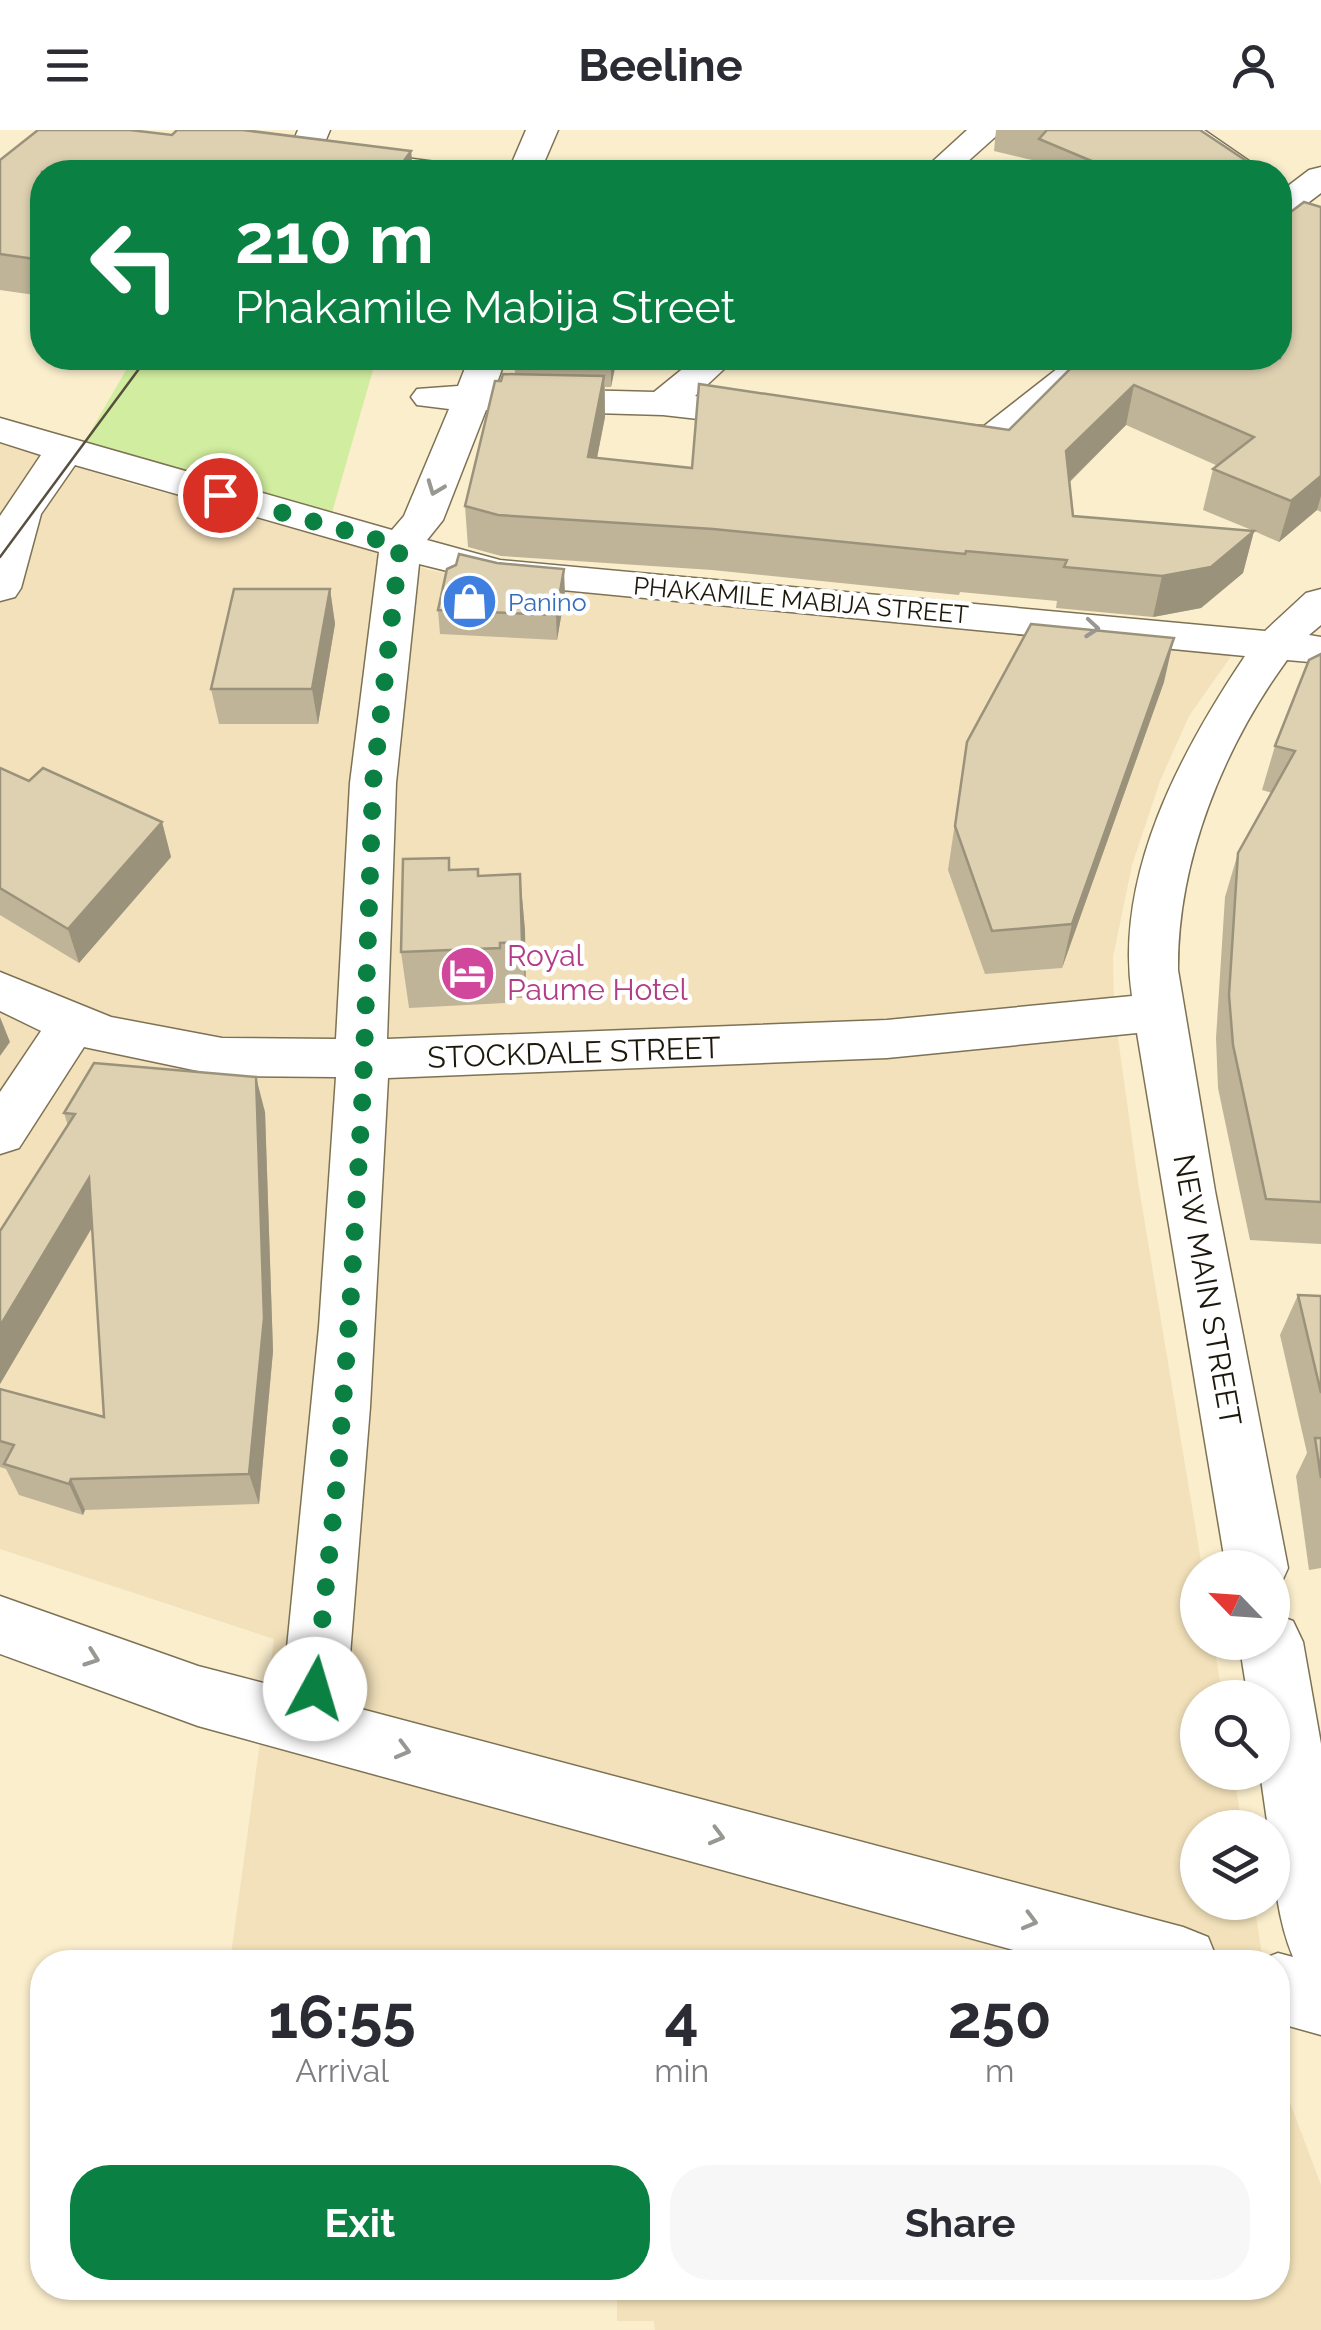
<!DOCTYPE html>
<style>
:root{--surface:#fff;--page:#f7f7f7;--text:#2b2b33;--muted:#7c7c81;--accent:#0b8043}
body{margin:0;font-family:Raleway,sans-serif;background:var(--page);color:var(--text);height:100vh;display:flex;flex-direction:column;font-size:38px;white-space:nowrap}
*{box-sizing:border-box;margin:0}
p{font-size:32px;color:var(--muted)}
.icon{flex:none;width:55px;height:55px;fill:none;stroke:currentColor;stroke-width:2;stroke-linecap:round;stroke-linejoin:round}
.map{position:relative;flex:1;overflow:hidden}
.sheet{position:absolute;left:30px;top:1820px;width:1260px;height:350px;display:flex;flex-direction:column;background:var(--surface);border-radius:40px;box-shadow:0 2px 8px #0004}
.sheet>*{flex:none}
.hud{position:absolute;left:30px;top:30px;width:1262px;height:210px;border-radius:40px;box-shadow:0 2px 8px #0004;background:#0b8043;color:#fff;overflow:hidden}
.needle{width:65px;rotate:295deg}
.fabs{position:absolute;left:1180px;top:1420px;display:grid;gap:20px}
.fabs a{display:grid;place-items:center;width:110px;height:110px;border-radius:50%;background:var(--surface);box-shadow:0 2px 8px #0004;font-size:50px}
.pin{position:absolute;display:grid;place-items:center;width:85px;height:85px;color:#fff;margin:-42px;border:5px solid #fff;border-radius:50%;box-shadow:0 2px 10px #0007}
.me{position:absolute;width:110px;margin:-55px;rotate:6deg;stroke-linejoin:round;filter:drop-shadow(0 0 8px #0008)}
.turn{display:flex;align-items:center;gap:35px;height:210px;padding:0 40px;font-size:45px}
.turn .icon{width:130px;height:130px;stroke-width:2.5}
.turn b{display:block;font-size:70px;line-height:85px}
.eta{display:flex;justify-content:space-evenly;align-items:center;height:170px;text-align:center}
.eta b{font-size:60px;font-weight:700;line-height:70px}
.action{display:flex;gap:20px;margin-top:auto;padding:20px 40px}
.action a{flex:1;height:115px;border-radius:40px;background:var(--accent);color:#fff;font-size:40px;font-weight:700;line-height:115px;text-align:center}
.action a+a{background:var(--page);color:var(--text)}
header{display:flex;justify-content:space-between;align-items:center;height:130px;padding:0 40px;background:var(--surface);font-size:45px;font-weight:700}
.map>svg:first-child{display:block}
.built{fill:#f2e1ba}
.green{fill:#d1ed9f}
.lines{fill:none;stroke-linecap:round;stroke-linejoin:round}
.minor-casing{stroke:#7e7255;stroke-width:3}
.minor{fill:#fff;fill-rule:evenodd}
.tram{stroke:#57503f;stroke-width:2.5}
.wall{fill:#bfb498;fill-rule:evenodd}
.shaded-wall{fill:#9b927c}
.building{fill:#ded1b1;stroke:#9b927c;stroke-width:2.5}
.oneway{stroke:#999792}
.route{stroke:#0b8043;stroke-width:18;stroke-dasharray:0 32.4}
.labels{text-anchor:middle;stroke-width:9;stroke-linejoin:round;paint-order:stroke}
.far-street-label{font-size:25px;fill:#1d180c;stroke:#fff}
.far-shop-label{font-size:25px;fill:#366cbe;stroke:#fff;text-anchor:start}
.hotel-label{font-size:30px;fill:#b23c85;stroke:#fff;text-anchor:start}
.street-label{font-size:30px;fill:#1d180c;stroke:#fff}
</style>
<header><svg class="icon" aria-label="menu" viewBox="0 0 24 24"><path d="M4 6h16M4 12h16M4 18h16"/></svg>Beeline<svg class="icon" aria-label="person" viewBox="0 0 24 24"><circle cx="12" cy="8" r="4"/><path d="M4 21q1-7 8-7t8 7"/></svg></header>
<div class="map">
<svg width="1321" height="2200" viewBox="0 0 1321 2200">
<rect width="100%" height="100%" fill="#fbeecd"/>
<!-- built -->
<g class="built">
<path d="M0 313 131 354 311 401 429 440 478 449 1234 522 1189 586 1160 651 1132 735 1113 827 1114 879 1138 1052 1202 1437 1198 1438V1512L1214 1513 1222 1567 1198 1568V1642L1234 1643 1242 1697 1198 1698V1772L1254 1773 1263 1832H230L274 1509 0 1419Z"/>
<path d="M1278 1928 1280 1946 1321 2055V2200H655L654 2191H617V2158H1278Z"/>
</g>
<!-- green -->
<path class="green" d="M133 228H347L375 233 329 393 77 325Z"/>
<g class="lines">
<defs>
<g id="minor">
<path d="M298 0H330L325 12 329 18 436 32 448 35 453 42H367L306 33 293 12Z"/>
<path d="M526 0H558L540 42H508Z"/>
<path d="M967 0H1003L956 42H921Z"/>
<path d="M1166 0H1204L1265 42H1226Z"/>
<path d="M1321 37V63L1292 85 1280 88V62L1309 40Z"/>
<path d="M469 228H506L495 258 654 262 696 228H736L695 266 783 278 788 286 783 294 769 297 663 285 486 280 443 390 427 410 500 430 1265 501 1306 463 1321 459V495L1309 505 1321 507V533L1287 530C1223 618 1177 731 1178 840L1215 1061 1288 1438 1279 1458 1272 1460V1438H1226L1137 903 887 928 388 948 370 1277 346 1575 1183 1797 1208 1807 1218 1832H1057L198 1596 0 1524V1466L198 1536 283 1558 319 1197 336 947 222 946 84 917 19 1018 0 1024V962L41 901 0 881V842L111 887 222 908 336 909 350 653 379 422 75 335 41 384 21 458 15 467 0 471V386L41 325 0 312V288L392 400 404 386 449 279 417 275 411 267 417 259 458 256ZM419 434 500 454 1245 526C1180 623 1114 746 1132 866L887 890 387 909 396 653Z"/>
<path d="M1071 228H1112C1100 245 1080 257 1064 270 1011 313 992 331 920 313L915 305 920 297 934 293 984 296Z"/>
<path d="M1272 1483 1293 1491 1303 1512 1321 1614V1905L1278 1893V1832H1254L1278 1823 1293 1827C1277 1788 1272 1739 1272 1698H1268L1260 1642H1272V1568H1248L1239 1512H1272Z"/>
</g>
</defs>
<!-- minor casing -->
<use href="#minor" class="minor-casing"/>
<!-- minor -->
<use href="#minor" class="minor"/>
<!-- tram -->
<path class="tram" d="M0 427 147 228"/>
</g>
<!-- wall -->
<g class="wall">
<path d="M996 0H1200L1245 30 1242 42H1034L1036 31 994 21Z"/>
<path d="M172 5 411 21 413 42H42V166L0 160V30Z"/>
<path d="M1321 77V382L1317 380 1279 412 1254 401 1243 443 1201 478 1153 487 1056 478 1057 471 960 462 959 465 712 440 501 426 468 417 465 376 501 251 515 244 514 230 617 228 611 257H605V287L597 328 692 338 1009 300 1089 235ZM1126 295 1218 336 1213 339 1203 380 1254 401 1073 386 1070 352Z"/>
<path d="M330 459 335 494 318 594H219L211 559Z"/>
<path d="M565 464 557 510 440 504 438 480Z"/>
<path d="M1321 524V1114L1250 1110 1218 958 1216 908 1225 767 1238 723 1272 663 1262 660 1275 616Z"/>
<path d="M1164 552 1062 838 985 844 948 740 967 612Z"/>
<path d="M0 638 29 651 162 692 171 727 79 833 0 785Z"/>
<path d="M449 728 450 740 479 746 520 744 525 801 526 868H505V873L409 878 401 822Z"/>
<path d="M265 982 273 1221 259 1374 85 1380 83 1385 19 1365 6 1339 0 1337V1259L104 1287 92 1098 0 1254V1101L68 996 64 983Z"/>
<path d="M1298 1165 1321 1166V1438L1309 1440 1296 1346 1307 1323 1280 1205Z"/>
</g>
<!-- shaded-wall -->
<g class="shaded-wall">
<path d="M411 21 413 42H396Z"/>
<path d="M1245 30 1242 42H1233Z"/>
<path d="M612 228H617L611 257V233Z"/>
<path d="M604 246 605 287 589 368 588 327Z"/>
<path d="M1134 255 1126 295 1059 362 1066 321Z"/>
<path d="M1321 346V366L1317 380 1279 412 1291 371Z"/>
<path d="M1254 401 1243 443 1201 478 1153 487 1162 446Z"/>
<path d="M564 439 565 464 557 510 556 485Z"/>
<path d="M330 459 335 494 318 594 312 559Z"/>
<path d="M1174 508 1164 552 1062 838 1072 794Z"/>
<path d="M162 692 171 727 79 833 68 799Z"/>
<path d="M520 744 525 801 526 868 522 812Z"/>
<path d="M0 887 10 912 0 926Z"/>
<path d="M256 947 265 982 273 1221 259 1374 249 1344Z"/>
<path d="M89 1048 101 1082 0 1254V1196Z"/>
<path d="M71 1349 85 1380 83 1385 69 1354Z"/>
</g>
<!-- building -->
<g class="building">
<path d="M38 0H130L172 5 177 0H243L411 21 396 42H42V130L0 124V30Z"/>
<path d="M1047 0H1200L1245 30 1233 42H1177L1163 39 1156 42H1133L1094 32 1039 9Z"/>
<path d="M1304 72 1321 77V346L1291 371 1213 339 1254 307 1134 255 1066 321 1073 386 1254 401 1211 437 1162 446 1064 437 1067 430 966 421 965 424 713 399 498 385 465 376 495 251H501L503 244 604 246 588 327 692 338 699 254 1009 300 1079 230 1089 235 1098 228H1280V90Z"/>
<path d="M515 228H612L611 233 514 230Z"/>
<path d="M459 424 497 433 564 439 556 485 438 480 447 439 456 435Z"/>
<path d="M234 459H330L312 559H211Z"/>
<path d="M1031 494 1174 508 1072 794 992 801 955 696 967 612Z"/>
<path d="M1321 524V1072L1266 1069 1233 915 1229 865 1238 723 1295 621 1275 616 1309 530Z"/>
<path d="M0 638 29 651 43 638 162 692 68 799 0 758Z"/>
<path d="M449 728V740L478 739V746L520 744 522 812 500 813V818L401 822 403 729Z"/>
<path d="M94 933 256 947 264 1188 249 1344 71 1349 69 1354 4 1334 14 1315 0 1311V1259L104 1287 89 1048 0 1196V1101L75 984 64 983Z"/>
<path d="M1298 1165 1321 1166V1263Z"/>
<path d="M1315 1308H1321V1348Z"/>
</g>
<!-- one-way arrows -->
<defs><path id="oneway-chevron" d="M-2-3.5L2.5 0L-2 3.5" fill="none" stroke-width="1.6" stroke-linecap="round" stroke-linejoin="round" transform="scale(2.5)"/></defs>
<g class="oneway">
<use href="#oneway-chevron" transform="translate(435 358) rotate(111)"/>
<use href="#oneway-chevron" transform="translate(1092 498) rotate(5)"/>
<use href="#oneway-chevron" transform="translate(92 1528) rotate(20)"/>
<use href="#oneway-chevron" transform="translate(403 1620) rotate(15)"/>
<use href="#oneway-chevron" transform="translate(717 1706) rotate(15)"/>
<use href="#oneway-chevron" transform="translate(1030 1791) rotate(15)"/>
</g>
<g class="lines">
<!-- route -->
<path class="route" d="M220 365 400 416 373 653 363 958 351 1164 338 1341 315 1559"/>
</g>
<!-- icons -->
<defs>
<symbol id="shop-disc" viewBox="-11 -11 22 22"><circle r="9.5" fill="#3f7fe0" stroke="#fff"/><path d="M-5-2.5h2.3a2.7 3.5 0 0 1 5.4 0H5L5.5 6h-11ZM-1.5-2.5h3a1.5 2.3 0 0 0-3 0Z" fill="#fff"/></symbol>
<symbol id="hotel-disc" viewBox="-11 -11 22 22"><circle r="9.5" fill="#d1479c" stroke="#fff"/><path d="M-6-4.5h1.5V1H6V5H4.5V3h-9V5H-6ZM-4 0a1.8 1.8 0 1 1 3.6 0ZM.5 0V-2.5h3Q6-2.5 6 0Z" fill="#fff"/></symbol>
</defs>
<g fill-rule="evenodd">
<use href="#shop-disc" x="438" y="440" width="63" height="63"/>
<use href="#hotel-disc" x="436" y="812" width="63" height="63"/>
</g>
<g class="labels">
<!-- far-street labels -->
<g class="far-street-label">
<text transform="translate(801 470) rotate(5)" y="9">PHAKAMILE MABIJA STREET</text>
</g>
<!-- far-shop labels -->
<g class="far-shop-label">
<text x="508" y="481">Panino</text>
</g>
<!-- hotel labels -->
<g class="hotel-label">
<text x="507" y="836">Royal<tspan x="507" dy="34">Paume Hotel</tspan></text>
</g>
<!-- street labels -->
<g class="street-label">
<text transform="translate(574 923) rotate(-2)" y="10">STOCKDALE STREET</text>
<text transform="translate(1207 1160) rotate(80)" y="10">NEW MAIN STREET</text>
</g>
</g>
</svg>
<div class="fabs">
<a><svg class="needle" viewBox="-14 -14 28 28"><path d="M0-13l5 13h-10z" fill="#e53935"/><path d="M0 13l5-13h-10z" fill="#7c7c81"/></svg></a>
<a><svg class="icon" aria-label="search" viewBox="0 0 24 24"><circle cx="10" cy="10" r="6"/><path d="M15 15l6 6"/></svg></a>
<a><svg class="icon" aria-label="layers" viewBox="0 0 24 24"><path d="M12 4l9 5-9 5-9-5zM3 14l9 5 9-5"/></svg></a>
</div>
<div class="pin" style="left:220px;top:365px;background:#d93025"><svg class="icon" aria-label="arrive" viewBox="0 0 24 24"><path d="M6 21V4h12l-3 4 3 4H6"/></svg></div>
<svg class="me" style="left:315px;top:1559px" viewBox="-20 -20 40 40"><circle r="19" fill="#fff"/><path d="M0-13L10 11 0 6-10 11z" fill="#0b8043"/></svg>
<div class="hud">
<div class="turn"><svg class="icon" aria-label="left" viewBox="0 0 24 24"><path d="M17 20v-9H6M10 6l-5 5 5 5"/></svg><div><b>210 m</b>Phakamile Mabija Street</div></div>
</div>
<section class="sheet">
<div class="eta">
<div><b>16:55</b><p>Arrival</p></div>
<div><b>4</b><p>min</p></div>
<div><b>250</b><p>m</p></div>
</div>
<div class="action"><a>Exit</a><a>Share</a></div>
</section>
</div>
